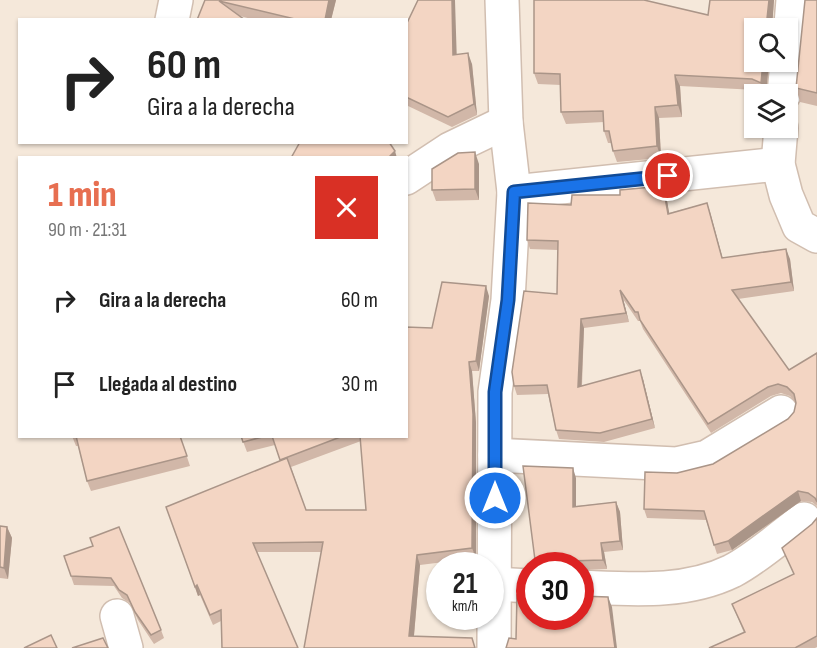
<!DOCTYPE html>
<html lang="es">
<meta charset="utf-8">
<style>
:root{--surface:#fff;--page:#f6f6f6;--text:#222;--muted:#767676;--accent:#e76f51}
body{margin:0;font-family:"Sofia Sans Condensed",sans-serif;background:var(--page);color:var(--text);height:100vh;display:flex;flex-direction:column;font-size:22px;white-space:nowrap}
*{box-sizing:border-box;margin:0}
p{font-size:20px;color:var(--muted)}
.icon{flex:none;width:33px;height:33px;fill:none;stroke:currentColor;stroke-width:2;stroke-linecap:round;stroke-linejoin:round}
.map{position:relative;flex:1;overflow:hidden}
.drawer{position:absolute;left:18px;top:156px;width:390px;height:282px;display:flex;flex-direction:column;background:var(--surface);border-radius:0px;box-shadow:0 2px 4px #0004}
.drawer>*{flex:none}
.guide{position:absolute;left:18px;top:18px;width:390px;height:126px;border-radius:0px;box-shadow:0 2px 4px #0004;background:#fff;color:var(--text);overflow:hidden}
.buttons{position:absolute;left:744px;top:18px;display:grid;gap:12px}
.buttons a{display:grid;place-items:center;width:54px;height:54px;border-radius:0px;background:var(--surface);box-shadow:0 2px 4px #0004;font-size:30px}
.speed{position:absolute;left:426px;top:552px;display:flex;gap:12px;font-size:30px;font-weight:700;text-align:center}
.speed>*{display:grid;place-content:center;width:78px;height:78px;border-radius:50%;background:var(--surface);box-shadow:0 2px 4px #0004;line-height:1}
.speed small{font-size:15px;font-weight:400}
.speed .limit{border:9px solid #d22;background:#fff;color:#111}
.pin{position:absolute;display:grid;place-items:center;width:51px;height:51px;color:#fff;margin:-26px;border:3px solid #fff;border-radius:50%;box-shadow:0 2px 6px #0007}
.me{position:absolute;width:66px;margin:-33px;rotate:0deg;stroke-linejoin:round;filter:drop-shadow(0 0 4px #0008)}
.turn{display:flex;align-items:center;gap:21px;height:126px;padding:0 30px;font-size:27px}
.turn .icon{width:78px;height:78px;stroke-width:2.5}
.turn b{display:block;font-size:42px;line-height:51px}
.round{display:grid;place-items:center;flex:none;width:63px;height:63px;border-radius:0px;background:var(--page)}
.head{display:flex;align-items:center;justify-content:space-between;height:102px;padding:0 30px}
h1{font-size:36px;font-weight:800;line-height:45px;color:var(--accent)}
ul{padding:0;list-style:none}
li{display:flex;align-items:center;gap:18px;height:84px;padding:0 30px}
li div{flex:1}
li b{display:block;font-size:22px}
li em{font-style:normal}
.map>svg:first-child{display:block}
.residential{fill:#f5e8da;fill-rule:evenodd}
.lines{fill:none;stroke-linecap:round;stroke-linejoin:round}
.street-casing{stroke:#d1beb0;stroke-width:36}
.street{stroke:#fff;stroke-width:33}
.wall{fill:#d1b7a8;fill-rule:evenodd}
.shaded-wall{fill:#aa9588}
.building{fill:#f3d5c3;stroke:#aa9588;stroke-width:1.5}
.route-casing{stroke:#114b97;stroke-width:15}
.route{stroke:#1a73e8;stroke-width:10}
</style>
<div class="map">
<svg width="817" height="648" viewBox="0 0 817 648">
<rect width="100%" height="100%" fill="#fdf6ec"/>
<!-- residential -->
<path class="residential" d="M0 0H817V648H0ZM20 20H406V142H20ZM754 28H788V62H754ZM754 94H788V128H754ZM20 158H406V436H20ZM440 566H490V616H440ZM530 566H580V616H530Z"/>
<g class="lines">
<defs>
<g id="street">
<path d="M172 20 176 0"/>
<path d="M788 61 793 0"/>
<path d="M784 94 787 62"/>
<path d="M781 128 778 164 786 195 799 226 817 236"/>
<path d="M406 178 450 149 506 122"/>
<path d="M514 192 778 164"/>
<path d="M495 455 676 464 707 457 781 412"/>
<path d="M495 584 530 586"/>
<path d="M580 587C631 589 685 594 732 571 757 558 781 536 804 519"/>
<path d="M117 616 126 648"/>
<path d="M494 648 495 392 508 300 514 192 506 122 502 0"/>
</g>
</defs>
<!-- street casing -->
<use href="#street" class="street-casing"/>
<!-- street -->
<use href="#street" class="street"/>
</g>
<!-- wall -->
<g class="wall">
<path d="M205 0H336L331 20H255L240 16Z"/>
<path d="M710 0H774L772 28H754V62H769L766 94 756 90 680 86 682 117 659 118 661 158 617 162 613 151 611 143H608L604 131V122L566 124 561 112V85L538 84 534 73 708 15Z"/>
<path d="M817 0V106L800 102 796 88Z"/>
<path d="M457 54 472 64 477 115 452 127 406 105V61Z"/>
<path d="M479 164V200L436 201 432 190Z"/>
<path d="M663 186 666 195 669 213 707 203 722 257 790 259 794 291 738 299 789 370 817 353V506L812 502 801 501 732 550 717 554 706 520 647 518 644 509 677 473 713 464 788 419 794 412 796 403 790 396 781 393 771 396 711 433 643 329 640 321H638L623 299 629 322 584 328 582 386 643 379 655 428 604 442 559 439 556 430 548 394 517 395 514 386 557 294 558 250 530 249 527 240 571 205Z"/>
<path d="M489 296 479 371H472L476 423V558L420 565 414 636 472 638 475 648H304L321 552H257L221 621 213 625 200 595 198 596 166 507 280 461 275 445 247 452 241 436H406L432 328ZM361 441 366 510H306L291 467Z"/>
<path d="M72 436H180L190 466 91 491 87 481 78 446H76Z"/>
<path d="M576 478V506L616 502 620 512 623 550 604 552 607 569 580 570V566H537L535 560Z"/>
<path d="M817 518V647L815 648H709L744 633 732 604 794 574 782 548 812 524Z"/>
<path d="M0 526 7 527 12 538 8 579 0 578Z"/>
<path d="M93 546 161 630 164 638 154 644 138 620 130 603 122 598 114 586 74 585 64 556Z"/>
</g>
<!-- shaded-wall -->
<g class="shaded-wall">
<path d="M329 0H336L331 20H325Z"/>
<path d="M452 0H455L457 65 453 55Z"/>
<path d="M769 0H774L772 28H766Z"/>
<path d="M468 53 472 64 477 115 474 104Z"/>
<path d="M763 62H769L766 94 761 83Z"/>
<path d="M675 75 680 86 682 117 678 105Z"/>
<path d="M655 107 659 118 661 158 657 146Z"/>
<path d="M395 151 397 158H388Z"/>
<path d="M475 152 479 164V200L475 189Z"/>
<path d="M663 186 666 195 671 223 668 214Z"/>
<path d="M707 203 710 212 725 267 722 258Z"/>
<path d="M786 249 790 259 794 291 791 282Z"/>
<path d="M486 286 489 296 479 371 476 361Z"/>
<path d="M620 290 623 299 629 322 626 313Z"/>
<path d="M581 319 584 328 581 396 578 387Z"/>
<path d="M469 362 472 371 476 423V558L472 548Z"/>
<path d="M640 370 643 379 655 428 652 419Z"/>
<path d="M573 468 576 478V516L573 507Z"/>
<path d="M798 491 801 501 732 550 728 541Z"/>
<path d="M616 502 620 512 623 550 620 541Z"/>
<path d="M7 527 12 538 8 579 4 568Z"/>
<path d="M601 543 604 552 607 569 603 560Z"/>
<path d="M417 555 420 565 413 646 409 636Z"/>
<path d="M567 561 569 566H563Z"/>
<path d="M197 585 200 595 198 596 195 587Z"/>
<path d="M608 597 612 607 617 648H615Z"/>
</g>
<!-- building -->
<g class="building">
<path d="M205 0H329L325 20H299L219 1 245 20H197Z"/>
<path d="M418 0H452L453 55 468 53 474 104 448 117 406 97V61L407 62V23Z"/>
<path d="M534 0H644L708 15 710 0H769L766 28H754V62H763L761 83 752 79 675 75 678 105 655 107 657 146 613 151 609 131H604L603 111 561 112 560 74 534 73Z"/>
<path d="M805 0H817V93L796 88Z"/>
<path d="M300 142H389L395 151 388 158H291Z"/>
<path d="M475 152V189L432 190V169L458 153Z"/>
<path d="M663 186 668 214 707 203 722 258 786 249 791 282 732 290 789 370 817 353V502L815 498 808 493 798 491 728 541 714 545 704 511 644 509 645 472 677 473 713 464 788 419 794 412 796 403 794 394 787 387 778 384 768 387 708 424 640 320 638 312H635L620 290 626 313 581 319 578 387 640 370 652 419 600 433 556 430 547 385 514 386 512 372 524 291 557 294 558 241 527 240 528 203 571 205 572 195H620V190Z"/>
<path d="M442 282 486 286 476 361 469 362 473 414 472 548 417 555 409 636 472 638 475 648H304L323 542 253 543 298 648H222L221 610 210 615 197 585 195 587 166 507 287 458 306 510H366L360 436H406V327L432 328Z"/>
<path d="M76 436H180L187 456 87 481Z"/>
<path d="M241 436H266L243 442Z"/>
<path d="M272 436H343L280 460Z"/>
<path d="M523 466 573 468V507L616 502 620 541 601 543 603 560 567 561 563 566H541L535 560Z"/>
<path d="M817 518V636L795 648H709L745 632 732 604 794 574 782 548 812 524Z"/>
<path d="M0 526 7 527 4 568 0 567Z"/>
<path d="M119 527 161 630 151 635 135 612 127 595 119 590 111 578 71 576 64 556 93 546 90 538Z"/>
<path d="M530 593V616H580V596L608 597 615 648H506L509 638 516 639 517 595Z"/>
<path d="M51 635 57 648H24Z"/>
<path d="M103 638 108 648H72Z"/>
</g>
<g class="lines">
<defs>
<path id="route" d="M495 498V392L508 300 514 192 668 176"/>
</defs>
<!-- route casing -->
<use href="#route" class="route-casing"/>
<!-- route -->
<use href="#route" class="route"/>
</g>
</svg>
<div class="buttons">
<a><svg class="icon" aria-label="search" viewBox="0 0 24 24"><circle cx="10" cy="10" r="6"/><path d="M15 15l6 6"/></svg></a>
<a><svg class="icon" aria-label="layers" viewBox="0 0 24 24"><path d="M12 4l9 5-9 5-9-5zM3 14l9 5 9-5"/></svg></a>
</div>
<div class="speed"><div>21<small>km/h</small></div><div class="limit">30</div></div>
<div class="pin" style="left:668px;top:176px;background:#d93025"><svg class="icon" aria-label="arrive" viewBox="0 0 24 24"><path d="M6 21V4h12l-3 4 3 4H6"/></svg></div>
<svg class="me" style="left:495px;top:498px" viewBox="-20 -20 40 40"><circle r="17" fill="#1a73e8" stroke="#fff" stroke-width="3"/><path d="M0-11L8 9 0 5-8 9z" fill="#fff"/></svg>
<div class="guide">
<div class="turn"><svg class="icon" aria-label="right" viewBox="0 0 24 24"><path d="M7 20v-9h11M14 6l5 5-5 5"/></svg><div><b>60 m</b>Gira a la derecha</div></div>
</div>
<section class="drawer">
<div class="head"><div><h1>1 min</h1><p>90 m · 21:31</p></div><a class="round" style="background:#d93025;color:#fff"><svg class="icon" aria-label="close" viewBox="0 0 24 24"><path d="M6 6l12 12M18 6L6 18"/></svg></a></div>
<ul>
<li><svg class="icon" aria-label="right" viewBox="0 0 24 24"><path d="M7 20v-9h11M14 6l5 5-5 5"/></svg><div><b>Gira a la derecha</b></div><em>60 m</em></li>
<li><svg class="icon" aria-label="arrive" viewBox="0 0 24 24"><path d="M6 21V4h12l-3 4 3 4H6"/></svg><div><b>Llegada al destino</b></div><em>30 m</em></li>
</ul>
</section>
</div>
